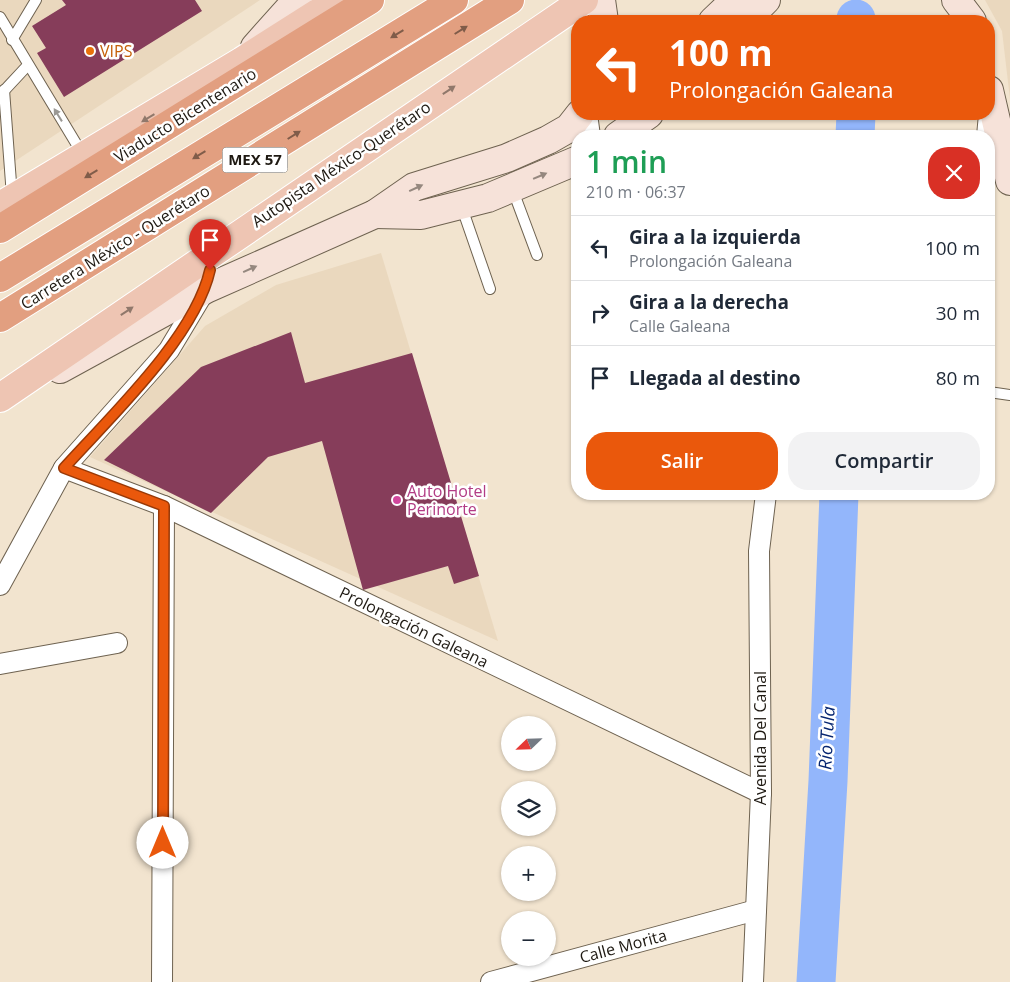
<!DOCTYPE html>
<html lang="es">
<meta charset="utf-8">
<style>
:root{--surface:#fff;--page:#f2f2f3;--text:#1f2937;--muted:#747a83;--line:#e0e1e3;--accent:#ea580c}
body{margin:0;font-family:"Open Sans",sans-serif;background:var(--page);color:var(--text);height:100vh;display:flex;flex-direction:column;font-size:19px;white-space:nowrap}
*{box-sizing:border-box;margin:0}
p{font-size:16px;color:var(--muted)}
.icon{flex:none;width:28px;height:28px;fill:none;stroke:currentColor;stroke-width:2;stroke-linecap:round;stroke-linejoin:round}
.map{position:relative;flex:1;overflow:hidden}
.details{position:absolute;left:571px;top:130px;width:424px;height:370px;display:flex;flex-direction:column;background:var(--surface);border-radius:20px;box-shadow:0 1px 4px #0004}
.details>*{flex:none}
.hud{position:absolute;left:571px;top:15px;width:424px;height:105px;border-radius:20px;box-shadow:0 1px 4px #0004;background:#ea580c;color:#fff;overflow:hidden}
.needle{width:32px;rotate:247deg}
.fabs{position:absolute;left:501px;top:716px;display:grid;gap:10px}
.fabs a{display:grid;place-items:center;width:55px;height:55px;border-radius:50%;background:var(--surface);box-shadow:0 1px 4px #0004;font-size:25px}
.pin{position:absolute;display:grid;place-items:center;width:42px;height:42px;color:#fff;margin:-51px -21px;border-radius:50% 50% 50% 0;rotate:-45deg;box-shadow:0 0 5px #0007}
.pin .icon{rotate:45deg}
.me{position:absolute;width:55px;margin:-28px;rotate:0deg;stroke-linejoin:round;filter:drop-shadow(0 0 4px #0008)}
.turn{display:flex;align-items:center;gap:18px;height:105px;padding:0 15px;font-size:22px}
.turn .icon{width:65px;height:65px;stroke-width:2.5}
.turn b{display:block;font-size:35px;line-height:42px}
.round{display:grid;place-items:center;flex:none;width:52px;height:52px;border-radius:20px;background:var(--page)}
.overview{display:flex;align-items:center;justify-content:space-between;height:85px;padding:0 15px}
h1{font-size:30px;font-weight:600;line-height:38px;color:#1e9e55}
.cta{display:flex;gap:10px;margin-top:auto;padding:10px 15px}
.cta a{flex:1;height:58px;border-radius:20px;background:var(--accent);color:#fff;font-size:20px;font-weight:600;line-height:58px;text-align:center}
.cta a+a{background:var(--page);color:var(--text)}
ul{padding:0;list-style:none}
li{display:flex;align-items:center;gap:15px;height:65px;padding:0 15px;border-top:1px solid var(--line)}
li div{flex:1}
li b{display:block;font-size:19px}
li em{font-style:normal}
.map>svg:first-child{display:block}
.built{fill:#ead8be}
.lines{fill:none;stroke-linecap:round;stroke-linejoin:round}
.river{stroke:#93b6fb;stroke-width:39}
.building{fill:#863d5a}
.lane-casing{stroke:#6e6250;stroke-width:12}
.street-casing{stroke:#6e6250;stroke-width:22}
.secondary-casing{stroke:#6e6250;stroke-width:30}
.primary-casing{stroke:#fff;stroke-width:30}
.highway-casing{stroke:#fff;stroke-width:30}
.lane{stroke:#fff;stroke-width:10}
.street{stroke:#fff;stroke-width:20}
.secondary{stroke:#f6e2d9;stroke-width:28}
.primary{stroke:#eec5b3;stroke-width:28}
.highway{stroke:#e29f80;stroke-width:28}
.oneway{fill:#805c49}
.oneway2{fill:#90786b}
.oneway3{fill:#9a9894}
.oneway4{fill:#95887f}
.route-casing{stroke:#983908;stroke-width:12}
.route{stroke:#ea580c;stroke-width:9}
.food-dot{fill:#e8710a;stroke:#fff;stroke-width:2}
.hotel-dot{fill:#d1479c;stroke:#fff;stroke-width:2}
.labels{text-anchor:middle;stroke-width:5;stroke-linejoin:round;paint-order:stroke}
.shield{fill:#fff;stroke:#625e59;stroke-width:1}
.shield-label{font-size:15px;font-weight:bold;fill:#1e1912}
.food-label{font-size:16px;fill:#c56008;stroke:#fff;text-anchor:start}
.street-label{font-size:16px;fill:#1e1912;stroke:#fff}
.hotel-label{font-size:16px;fill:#b23c85;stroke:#fff;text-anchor:start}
.water-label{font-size:18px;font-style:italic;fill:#062671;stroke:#fff}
</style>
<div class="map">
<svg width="1010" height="982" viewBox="0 0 1010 982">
<rect width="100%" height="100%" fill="#f2e4cf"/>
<!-- built -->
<g class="built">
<path d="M0 0H260L0 171Z"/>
<path d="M985 0H1010V99L1002 31Z"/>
<path d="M381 253 498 641 90 457 205 326 276 285Z"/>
</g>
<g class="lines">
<!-- river -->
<g class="river">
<path d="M856 19V21"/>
<path d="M855 136 856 114"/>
<path d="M816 982 828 781 839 494"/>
</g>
</g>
<!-- building -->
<g class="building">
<path d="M62 0H195L202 11 64 97 37 53 46 48 32 26 66 5Z"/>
<path d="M291 332 305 383 412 353 479 576 454 584 448 566 363 590 322 441 268 457 211 513 104 460 201 367Z"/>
</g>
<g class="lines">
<defs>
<g id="lane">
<path d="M0 17 83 155"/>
<path d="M12 40 36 0"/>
<path d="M4 90 12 196"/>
<path d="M1 94 28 65"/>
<path d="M982 136 984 114"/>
<path d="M512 188 537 255"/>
<path d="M461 205 490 289"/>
<path d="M989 392 1010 395"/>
</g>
<g id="street">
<path d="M587 114 590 136"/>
<path d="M64 468 164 506 761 793"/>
<path d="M0 585 64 468 169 350 205 290"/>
<path d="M0 664 117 643"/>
<path d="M162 982 164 506"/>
<path d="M491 982 756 910"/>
<path d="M753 982 761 793 759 551 766 494"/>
</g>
<g id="secondary">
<path d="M601 0 604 21"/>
<path d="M956 0 972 21"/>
<path d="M713 21 735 0"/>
<path d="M745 21 766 0"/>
<path d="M255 47 297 0"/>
<path d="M989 90 1010 181"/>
<path d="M618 136 649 114"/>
<path d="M375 214 421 215 488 198 578 160"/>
<path d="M60 369 206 289 375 214 414 187 507 158 548 140 569 128 580 114"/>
</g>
<g id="primary">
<path d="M0 206 242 61 338 0"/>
<path d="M0 398 584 0"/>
</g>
<g id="highway">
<path d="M0 229 370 0"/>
<path d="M0 278 454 0"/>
<path d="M0 318 510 0"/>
</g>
</defs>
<!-- lane casing -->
<use href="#lane" class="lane-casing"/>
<!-- street casing -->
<use href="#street" class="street-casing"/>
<!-- secondary casing -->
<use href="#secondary" class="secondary-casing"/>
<!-- primary casing -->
<use href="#primary" class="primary-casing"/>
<!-- highway casing -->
<use href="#highway" class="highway-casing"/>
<!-- lane -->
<use href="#lane" class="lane"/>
<!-- street -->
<use href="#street" class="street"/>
<!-- secondary -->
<use href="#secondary" class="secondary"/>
<!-- primary -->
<use href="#primary" class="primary"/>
<!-- highway -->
<use href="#highway" class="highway"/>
</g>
<!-- one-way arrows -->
<defs><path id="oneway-solid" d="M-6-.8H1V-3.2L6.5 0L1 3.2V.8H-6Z" transform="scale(1.25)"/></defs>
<g class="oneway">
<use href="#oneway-solid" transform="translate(461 30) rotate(-32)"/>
<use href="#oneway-solid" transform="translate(397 34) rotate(149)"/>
<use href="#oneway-solid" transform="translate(294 135) rotate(-32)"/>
<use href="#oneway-solid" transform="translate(199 155) rotate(149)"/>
<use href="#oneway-solid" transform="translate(91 174) rotate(149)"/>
</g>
<g class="oneway2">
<use href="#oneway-solid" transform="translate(449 90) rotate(-34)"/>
<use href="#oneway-solid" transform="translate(148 118) rotate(149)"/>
<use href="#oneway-solid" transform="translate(127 311) rotate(-34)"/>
</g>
<use class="oneway3" href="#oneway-solid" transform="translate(58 115) rotate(-122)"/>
<g class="oneway4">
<use href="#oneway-solid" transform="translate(540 176) rotate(-23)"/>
<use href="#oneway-solid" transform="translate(416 188) rotate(-25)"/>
<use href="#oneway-solid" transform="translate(250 269) rotate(-24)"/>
</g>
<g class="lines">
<defs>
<path id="route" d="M163 843 164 506 64 468C111 416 195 337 210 270"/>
</defs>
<!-- route casing -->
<use href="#route" class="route-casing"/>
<!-- route -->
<use href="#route" class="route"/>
</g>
<!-- markers -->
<circle class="food-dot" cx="90" cy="51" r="5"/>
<circle class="hotel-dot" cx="397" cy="500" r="5"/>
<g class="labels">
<!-- shield labels -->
<rect class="shield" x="222.5" y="147.5" width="65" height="25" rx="4"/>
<g class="shield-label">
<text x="255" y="165">MEX 57</text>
</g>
<!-- food labels -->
<g class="food-label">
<text x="100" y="57">VIPS</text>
</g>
<!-- street labels -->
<g class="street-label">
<text transform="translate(185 115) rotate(-32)" y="6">Viaducto Bicentenario</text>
<text transform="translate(341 164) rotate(-34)" y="6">Autopista México-Querétaro</text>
<text transform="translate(115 247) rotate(-32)" y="6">Carretera México - Querétaro</text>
<text transform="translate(414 627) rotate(26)" y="6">Prolongación Galeana</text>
<text transform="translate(760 738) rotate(-90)" y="6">Avenida Del Canal</text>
<text transform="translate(623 946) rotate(-15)" y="6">Calle Morita</text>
</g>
<!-- hotel labels -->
<g class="hotel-label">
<text x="407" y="497">Auto Hotel<tspan x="407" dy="18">Perinorte</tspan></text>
</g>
<!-- water labels -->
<g class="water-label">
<text transform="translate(827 738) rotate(-87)" y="6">Río Tula</text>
</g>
</g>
</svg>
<div class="fabs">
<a><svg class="needle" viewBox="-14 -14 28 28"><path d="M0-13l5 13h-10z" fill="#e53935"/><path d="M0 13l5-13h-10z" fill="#747a83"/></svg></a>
<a><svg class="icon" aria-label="layers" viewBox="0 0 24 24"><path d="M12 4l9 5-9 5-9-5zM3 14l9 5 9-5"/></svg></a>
<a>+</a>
<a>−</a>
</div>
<div class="pin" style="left:210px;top:270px;background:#d93025"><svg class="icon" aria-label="arrive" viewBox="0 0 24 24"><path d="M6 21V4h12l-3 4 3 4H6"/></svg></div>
<svg class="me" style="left:163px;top:843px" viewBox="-20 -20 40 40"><circle r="19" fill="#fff"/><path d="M0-13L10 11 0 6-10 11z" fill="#ea580c"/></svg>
<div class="hud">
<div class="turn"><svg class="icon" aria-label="left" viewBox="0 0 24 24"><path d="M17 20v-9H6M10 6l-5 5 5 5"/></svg><div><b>100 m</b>Prolongación Galeana</div></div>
</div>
<section class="details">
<div class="overview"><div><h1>1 min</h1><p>210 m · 06:37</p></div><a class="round" style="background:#d93025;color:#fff"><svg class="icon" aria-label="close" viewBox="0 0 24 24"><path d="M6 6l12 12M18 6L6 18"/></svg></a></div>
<ul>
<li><svg class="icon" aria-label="left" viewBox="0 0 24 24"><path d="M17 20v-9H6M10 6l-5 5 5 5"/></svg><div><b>Gira a la izquierda</b><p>Prolongación Galeana</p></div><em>100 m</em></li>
<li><svg class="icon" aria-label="right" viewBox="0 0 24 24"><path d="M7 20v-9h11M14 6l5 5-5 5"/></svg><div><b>Gira a la derecha</b><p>Calle Galeana</p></div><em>30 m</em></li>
<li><svg class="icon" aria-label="arrive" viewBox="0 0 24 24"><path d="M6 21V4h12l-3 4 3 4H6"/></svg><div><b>Llegada al destino</b></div><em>80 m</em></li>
</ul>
<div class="cta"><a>Salir</a><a>Compartir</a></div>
</section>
</div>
